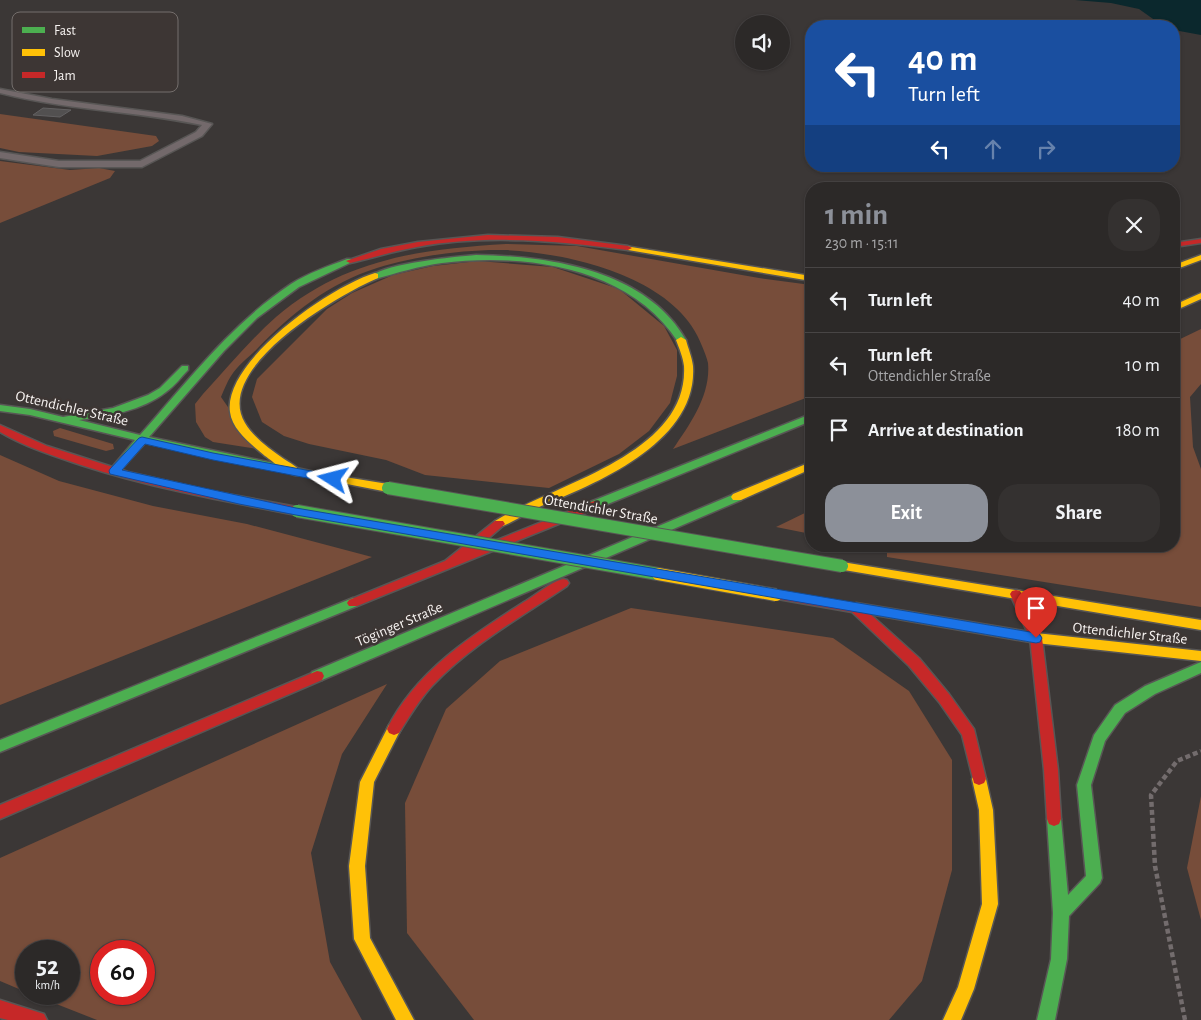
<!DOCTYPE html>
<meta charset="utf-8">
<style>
:root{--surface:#2c2928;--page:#343130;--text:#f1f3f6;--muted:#a6a6a8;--line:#484545;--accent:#8c9099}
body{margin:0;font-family:"Alegreya Sans",sans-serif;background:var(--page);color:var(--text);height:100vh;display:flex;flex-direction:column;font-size:19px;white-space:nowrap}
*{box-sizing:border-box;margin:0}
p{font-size:16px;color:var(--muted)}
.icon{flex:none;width:28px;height:28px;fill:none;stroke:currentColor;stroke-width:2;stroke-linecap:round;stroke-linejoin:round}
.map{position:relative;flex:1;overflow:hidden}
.drawer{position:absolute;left:805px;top:182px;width:375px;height:370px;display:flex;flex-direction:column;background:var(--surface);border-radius:20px;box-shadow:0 1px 4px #0004,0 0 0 1px var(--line)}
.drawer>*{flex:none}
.top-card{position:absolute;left:805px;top:20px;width:375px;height:152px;border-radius:20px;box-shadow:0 1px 4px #0004,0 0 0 1px var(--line);background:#1a4fa0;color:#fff;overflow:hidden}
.buttons{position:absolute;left:735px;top:15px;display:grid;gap:10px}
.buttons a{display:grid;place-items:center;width:55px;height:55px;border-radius:50%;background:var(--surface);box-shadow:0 1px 4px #0004,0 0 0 1px var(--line);font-size:25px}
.speed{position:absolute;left:15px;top:940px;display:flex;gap:10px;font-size:25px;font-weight:700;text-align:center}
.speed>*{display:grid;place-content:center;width:65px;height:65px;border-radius:50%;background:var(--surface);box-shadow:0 1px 4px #0004,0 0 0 1px var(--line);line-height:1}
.speed small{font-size:12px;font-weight:400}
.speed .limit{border:8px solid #d22;background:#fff;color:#111}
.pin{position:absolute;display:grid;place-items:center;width:42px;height:42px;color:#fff;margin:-51px -21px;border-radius:50% 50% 50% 0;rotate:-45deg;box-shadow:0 0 5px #0007}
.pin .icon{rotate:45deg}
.me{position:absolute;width:55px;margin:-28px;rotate:279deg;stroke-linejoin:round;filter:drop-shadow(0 0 4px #0008)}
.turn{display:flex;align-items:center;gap:18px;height:105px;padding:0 20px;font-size:22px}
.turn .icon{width:65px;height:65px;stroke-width:2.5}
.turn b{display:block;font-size:35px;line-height:42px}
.lanes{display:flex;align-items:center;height:48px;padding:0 20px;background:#0003;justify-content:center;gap:25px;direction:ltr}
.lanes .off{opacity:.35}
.round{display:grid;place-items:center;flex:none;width:52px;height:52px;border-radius:20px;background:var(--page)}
.summary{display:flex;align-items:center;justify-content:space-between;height:85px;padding:0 20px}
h1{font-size:30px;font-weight:700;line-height:38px;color:var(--accent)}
.primary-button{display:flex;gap:10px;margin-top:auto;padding:10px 20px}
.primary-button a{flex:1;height:58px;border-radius:20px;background:var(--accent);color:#fff;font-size:20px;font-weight:700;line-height:58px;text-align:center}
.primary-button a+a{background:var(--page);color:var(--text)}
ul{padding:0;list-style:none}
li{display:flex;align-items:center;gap:15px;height:65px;padding:0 20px;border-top:1px solid var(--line)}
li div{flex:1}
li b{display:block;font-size:19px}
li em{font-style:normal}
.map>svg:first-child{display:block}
.green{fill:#774d3a;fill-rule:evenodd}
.water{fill:#0b282d}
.building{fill:#525050;stroke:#636162}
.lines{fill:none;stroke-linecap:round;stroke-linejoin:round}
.lane-casing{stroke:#585655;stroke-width:3}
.fast-casing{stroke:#585655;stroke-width:3}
.slow-casing{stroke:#585655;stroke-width:3}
.jam-casing{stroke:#585655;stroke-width:3}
.path{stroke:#736c6d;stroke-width:4.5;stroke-dasharray:5 3;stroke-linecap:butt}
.lane{fill:#73696b;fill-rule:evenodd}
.fast{fill:#4caf50;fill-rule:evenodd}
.slow{fill:#ffc107;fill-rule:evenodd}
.jam{fill:#c62828;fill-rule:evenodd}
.fast-bridge-casing{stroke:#585655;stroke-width:14;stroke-linecap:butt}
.slow-bridge-casing{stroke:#585655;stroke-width:14;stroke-linecap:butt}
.fast-bridge{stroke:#4caf50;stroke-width:12}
.slow-bridge{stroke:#ffc107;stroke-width:12}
.route{fill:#1a73e8;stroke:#114b97}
.labels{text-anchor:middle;stroke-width:5;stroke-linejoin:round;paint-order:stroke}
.street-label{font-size:15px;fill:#f6f2f0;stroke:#3d3634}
.key{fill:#3d3634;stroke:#746e6c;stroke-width:1}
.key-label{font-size:14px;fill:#f6f2f0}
</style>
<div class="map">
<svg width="1201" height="1020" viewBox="0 0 1201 1020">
<rect width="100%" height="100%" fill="#3b3736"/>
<!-- green -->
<g class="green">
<path d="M0 114 156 136 159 141 152 146 97 156 19 152 0 148Z"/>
<path d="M0 161 70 170 99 168 115 171 110 178 0 223Z"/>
<path d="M506 244 577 246 759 278 811 285V396L673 449C690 424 711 395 708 363 707 358 704 351 702 346 677 277 569 253 505 250 465 249 415 256 377 268 329 283 292 313 257 349 249 357 237 366 231 376 227 382 224 390 221 397L257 449 213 442 205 437 196 422 195 404 203 394C227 368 250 340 276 317 344 259 421 249 506 244Z"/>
<path d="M478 261 553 267 619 289 664 326 677 350V376L670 403 649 431 619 454 549 488 425 475 386 460 309 444 284 436 262 422 252 397 257 379 327 309 352 293 393 275 433 266Z"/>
<path d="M1201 329V384L1190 397 1193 447 1201 469V607L887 557V550L869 546H1174V342Z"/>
<path d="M60 428 113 444 114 449 106 451 54 436 53 431Z"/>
<path d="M0 455 59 481 153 506 247 524 372 557 0 705Z"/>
<path d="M811 510V534L776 527Z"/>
<path d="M631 608 833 638 909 691 952 760V870L922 981 889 1020H474L407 933 405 803 446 709 500 661Z"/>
<path d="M387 684 342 754 311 853 330 962 362 1020H97L31 994H69V951H26V992L0 981V858ZM101 951H144V994H101Z"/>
<path d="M1201 796V920L1187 868Z"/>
</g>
<!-- water -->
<path class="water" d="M1075 0H1201V35L1174 30V26H1163L1139 9 1111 3Z"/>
<!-- building -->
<path class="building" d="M43 108 71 110 60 117 33 115Z"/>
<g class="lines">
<defs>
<path id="lane" d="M0 89 52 99 182 116 212 124 202 136 142 167H59L0 158V152L59 161H140L196 132 202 125C135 111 67 110 0 93Z"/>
<g id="fast">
<path d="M476 255C549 256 646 270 686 340L684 342H678C629 266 524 253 442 263 419 266 397 273 375 279L371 276C388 263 453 257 476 255Z"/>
<path d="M347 259H350L354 261 299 287 257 318 224 351 149 437 320 473 324 474 325 476 324 478 320 479 145 443 118 473 114 474 109 471 135 440 30 415 0 411V405L30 409 63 417 113 408 148 395 160 388 182 366H188V370C181 377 175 386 166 392 142 411 108 416 79 420L140 435C187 382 231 324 291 284 308 273 329 266 347 259Z"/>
<path d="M811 414V421L598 508 594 509 588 505 590 502Z"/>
<path d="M737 493 741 494 743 497 741 500 322 680 317 681 312 680 310 676 312 672Z"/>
<path d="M353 598 357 600 359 603 357 606 0 752V740Z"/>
<path d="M1201 662V673L1155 694 1125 713 1105 741 1091 785 1102 878 1100 883 1069 916 1067 959 1055 1020H1037L1051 959 1053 913 1047 819 1049 814 1054 812 1059 814 1061 819 1068 895 1086 876 1077 785 1094 735 1115 705 1145 686Z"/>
</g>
<g id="slow">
<path d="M625 246 811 276V281L628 250 624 248Z"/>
<path d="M1201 255V260L1174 270V265Z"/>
<path d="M375 273 378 274V278C338 295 212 368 245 423 254 438 270 449 284 459 290 463 298 467 302 473L301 475C290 478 274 462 265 456 252 445 232 430 230 412 223 361 331 286 375 273Z"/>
<path d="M1201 293V299L1174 311V305Z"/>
<path d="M681 337 686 340C688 348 692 357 693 366 698 442 597 483 539 507 529 511 504 529 495 527L493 524 495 521C553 484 689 455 684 366 683 357 679 348 676 340Z"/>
<path d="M811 462V469L741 500H733L731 497 733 494Z"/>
<path d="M320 473 388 484 393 488 388 492 316 478 315 476Z"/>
<path d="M842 562 1201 620V630L838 569 836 566 838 563Z"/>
<path d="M856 603 1036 633 1201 651V661L1036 643 852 611 850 608 852 605Z"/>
<path d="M394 723 399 725 401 729 374 782 365 866 370 938 414 1020H396L354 939 349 866 360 782 389 725Z"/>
<path d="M979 773 984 775 986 779 993 810 998 904 974 989 961 1020H943L958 987 982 904 979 810 972 779 974 775Z"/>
</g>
<g id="jam">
<path d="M488 235 558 237 628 246 632 248 628 250C558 241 487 234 417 247 394 251 372 258 350 263L346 261 381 249 418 242Z"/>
<path d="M1201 239V243L1174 247V243Z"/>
<path d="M0 425 47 446 128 472 211 491 297 507 303 511 297 515C224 501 152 488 81 465 54 456 25 447 0 432Z"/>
<path d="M594 501 598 502 600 505 598 508 357 606H349L347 603 349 600 445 561 495 521H503L505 524 477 548Z"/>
<path d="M563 579 567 580 569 583 567 586C521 617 471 645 432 686 419 700 409 717 399 733L394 735 389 733 387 729C416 671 471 636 524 602 536 595 549 583 563 579Z"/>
<path d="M1016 590 1020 591 1022 594 1042 638 1058 770 1061 819 1059 824 1054 826 1049 824 1047 819 1044 770 1030 638 1010 594 1012 591Z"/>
<path d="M776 591 860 605 919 658 949 694 974 729 986 779 984 783 979 785 974 783 962 735 939 702 909 666 852 612 772 598 770 595 772 592Z"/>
<path d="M317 671 322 672 324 676 322 680 0 819V805Z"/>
<path d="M0 1000 44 1014 47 1020H8L0 1018Z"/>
</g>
</defs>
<!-- lane casing -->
<use href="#lane" class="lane-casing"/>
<!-- fast casing -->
<use href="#fast" class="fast-casing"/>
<!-- slow casing -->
<use href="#slow" class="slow-casing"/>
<!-- jam casing -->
<use href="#jam" class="jam-casing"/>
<!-- path -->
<path class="path" d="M1185 1020 1155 866 1151 795 1177 761 1201 751"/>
<!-- lane -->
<use href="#lane" class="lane"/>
<!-- fast -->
<use href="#fast" class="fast"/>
<!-- slow -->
<use href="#slow" class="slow"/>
<!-- jam -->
<use href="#jam" class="jam"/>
<defs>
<g id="fast-bridge">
<path d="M388 488 842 566"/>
<path d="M297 511 658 574"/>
</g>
<path id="slow-bridge" d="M658 574 776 595"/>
</defs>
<!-- fast-bridge casing -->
<use href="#fast-bridge" class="fast-bridge-casing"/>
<!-- slow-bridge casing -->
<use href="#slow-bridge" class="slow-bridge-casing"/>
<!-- fast-bridge -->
<use href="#fast-bridge" class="fast-bridge"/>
<!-- slow-bridge -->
<use href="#slow-bridge" class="slow-bridge"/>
</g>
<!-- route -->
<path class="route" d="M142 437 213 453 333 475 338 479 333 483 213 460 145 444 122 470 296 508 1036 633 1040 635 1042 638 1040 642 1036 643 296 515 239 504 110 474 109 471 110 469 139 438Z"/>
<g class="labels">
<!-- street labels -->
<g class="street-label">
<text transform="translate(72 408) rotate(13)" y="5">Ottendichler Straße</text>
<text transform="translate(601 509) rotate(10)" y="5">Ottendichler Straße</text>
<text transform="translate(399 624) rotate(-23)" y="5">Töginger Straße</text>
<text transform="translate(1130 633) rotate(6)" y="5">Ottendichler Straße</text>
</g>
</g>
<!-- legend -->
<rect x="12" y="12" width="166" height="80" rx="8" class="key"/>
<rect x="22" y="27" width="23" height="6" fill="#4caf50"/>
<rect x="22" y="49" width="23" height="7" fill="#ffc107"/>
<rect x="22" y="72" width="23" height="6" fill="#c62828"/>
<g class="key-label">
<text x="54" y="35">Fast</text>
<text x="54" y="57">Slow</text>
<text x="54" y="80">Jam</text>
</g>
</svg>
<div class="buttons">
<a><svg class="icon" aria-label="sound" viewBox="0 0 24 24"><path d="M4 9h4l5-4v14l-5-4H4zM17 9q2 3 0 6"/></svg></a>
</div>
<div class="speed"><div>52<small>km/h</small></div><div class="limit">60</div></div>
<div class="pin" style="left:1036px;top:638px;background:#d93025"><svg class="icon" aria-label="arrive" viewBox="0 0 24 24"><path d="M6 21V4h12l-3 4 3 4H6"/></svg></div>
<svg class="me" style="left:333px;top:479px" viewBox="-20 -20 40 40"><path d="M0-17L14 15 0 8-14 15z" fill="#1a73e8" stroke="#fff" stroke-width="4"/></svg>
<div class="top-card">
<div class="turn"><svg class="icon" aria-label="left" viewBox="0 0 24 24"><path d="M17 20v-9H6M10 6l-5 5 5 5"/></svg><div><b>40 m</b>Turn left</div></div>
<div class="lanes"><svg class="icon" aria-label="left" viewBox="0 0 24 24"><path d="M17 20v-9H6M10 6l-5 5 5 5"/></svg><svg class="icon off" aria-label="ahead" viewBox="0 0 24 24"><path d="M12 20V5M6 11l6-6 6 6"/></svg><svg class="icon off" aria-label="right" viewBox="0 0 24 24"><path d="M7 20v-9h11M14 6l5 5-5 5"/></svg></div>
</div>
<section class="drawer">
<div class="summary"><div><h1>1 min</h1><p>230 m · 15:11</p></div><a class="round"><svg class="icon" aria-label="close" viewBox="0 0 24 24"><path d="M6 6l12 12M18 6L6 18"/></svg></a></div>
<ul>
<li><svg class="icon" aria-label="left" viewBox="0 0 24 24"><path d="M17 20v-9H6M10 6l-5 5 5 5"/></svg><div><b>Turn left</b></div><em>40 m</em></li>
<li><svg class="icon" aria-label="left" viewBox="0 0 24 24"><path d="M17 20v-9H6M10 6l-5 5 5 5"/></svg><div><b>Turn left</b><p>Ottendichler Straße</p></div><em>10 m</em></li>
<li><svg class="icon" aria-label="arrive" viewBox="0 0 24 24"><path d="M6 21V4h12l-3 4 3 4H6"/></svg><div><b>Arrive at destination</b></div><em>180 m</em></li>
</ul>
<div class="primary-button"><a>Exit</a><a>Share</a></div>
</section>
</div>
